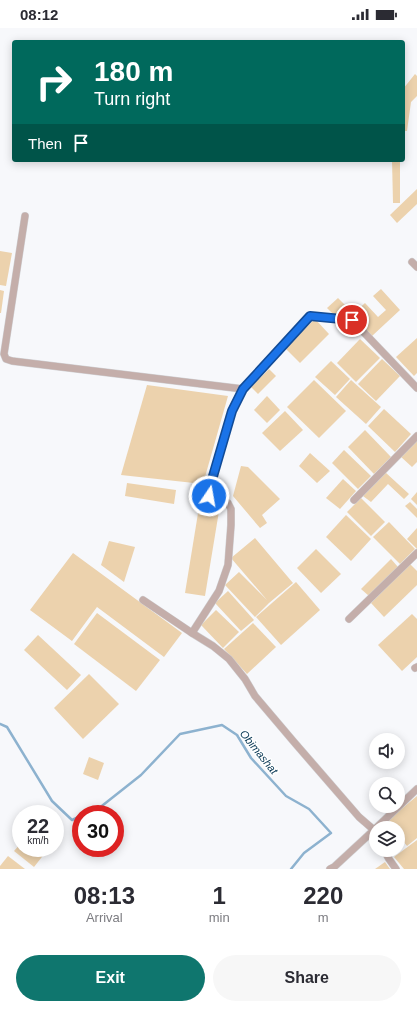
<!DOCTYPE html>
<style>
:root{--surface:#fff;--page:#f7f7f7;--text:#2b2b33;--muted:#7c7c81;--accent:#0f766e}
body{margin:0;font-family:Helvetica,sans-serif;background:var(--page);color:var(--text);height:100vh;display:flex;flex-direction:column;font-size:15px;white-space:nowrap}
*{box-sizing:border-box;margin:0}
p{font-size:13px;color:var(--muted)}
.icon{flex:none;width:22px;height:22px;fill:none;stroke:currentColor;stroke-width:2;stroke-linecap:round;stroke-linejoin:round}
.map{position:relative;height:841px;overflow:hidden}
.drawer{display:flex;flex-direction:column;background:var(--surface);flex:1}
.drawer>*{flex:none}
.guide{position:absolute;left:12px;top:12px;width:393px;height:122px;border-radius:4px;box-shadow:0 2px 10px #0003;background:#00695c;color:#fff;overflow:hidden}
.controls{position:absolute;left:369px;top:705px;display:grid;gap:8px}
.controls a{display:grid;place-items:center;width:36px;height:36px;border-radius:50%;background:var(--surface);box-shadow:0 2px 10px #0003;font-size:20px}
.speed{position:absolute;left:12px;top:777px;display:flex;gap:8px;font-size:20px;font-weight:700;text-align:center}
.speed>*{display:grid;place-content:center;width:52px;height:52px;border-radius:50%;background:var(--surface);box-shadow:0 2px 10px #0003;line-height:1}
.speed small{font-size:10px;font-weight:400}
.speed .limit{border:6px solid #d22;background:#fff;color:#111}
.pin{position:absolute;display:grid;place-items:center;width:34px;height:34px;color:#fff;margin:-17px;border:2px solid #fff;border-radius:50%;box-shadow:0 1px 4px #0007}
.me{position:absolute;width:44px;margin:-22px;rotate:12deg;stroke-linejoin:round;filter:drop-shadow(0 0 3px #0008)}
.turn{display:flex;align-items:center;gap:14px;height:84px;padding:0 16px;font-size:18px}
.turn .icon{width:52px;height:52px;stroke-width:2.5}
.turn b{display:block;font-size:28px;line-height:34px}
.then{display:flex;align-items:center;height:38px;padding:0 16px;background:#0003;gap:8px;font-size:15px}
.eta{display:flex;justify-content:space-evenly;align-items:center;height:68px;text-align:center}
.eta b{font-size:24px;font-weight:800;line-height:28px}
.primary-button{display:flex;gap:8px;margin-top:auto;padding:8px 16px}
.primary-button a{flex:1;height:46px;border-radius:24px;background:var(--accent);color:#fff;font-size:16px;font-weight:800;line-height:46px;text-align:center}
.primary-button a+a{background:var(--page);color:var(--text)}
.status{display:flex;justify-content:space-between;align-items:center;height:28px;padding:0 20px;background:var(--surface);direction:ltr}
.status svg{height:11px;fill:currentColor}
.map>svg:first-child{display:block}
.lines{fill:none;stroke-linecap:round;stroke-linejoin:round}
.stream{stroke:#8db2cf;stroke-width:2.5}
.building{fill:#ecd2ad}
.minor-casing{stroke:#d1d2d5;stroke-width:8}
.minor{stroke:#c4aeaa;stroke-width:7}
.route-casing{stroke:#114b97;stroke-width:10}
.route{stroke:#1a73e8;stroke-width:7}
.labels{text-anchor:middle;stroke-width:3;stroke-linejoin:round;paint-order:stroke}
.water-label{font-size:11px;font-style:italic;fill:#063653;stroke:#fff}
</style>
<div class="status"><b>08:12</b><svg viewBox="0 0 49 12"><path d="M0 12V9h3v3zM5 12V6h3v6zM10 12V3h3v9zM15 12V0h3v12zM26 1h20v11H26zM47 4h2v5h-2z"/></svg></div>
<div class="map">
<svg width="417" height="841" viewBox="0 0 417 841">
<rect width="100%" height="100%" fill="#f7f8fb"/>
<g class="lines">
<!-- stream -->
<g class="stream">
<path d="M0 696 7 699 52 773 72 792 81 788"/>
<path d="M85 786 98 781 141 747 180 706 222 697 237 707 251 730 286 768 309 781 331 805 304 825 291 841"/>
</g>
</g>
<!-- building -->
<g class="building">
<path d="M415 46 417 48V68L411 74 407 103H403V61Z"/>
<path d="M392 132H400V175H393Z"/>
<path d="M417 161V176L397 195 390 187Z"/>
<path d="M0 223 12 225 6 258 0 257Z"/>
<path d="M381 261 400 282 372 308 352 287 365 275 378 289 386 282 373 268Z"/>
<path d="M0 262 4 263 1 285H0Z"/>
<path d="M338 270 347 279 338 291 327 280Z"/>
<path d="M315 291 329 306 300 335 285 320Z"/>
<path d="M417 310V345L414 348 396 329Z"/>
<path d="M360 311 380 330 356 354 337 335Z"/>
<path d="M382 331 400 348 376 373 358 356Z"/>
<path d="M331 333 350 351 335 367 315 349Z"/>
<path d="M269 341 276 348 258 366 251 359Z"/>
<path d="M314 352 346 383 319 410 287 379Z"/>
<path d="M351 352 381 379 366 396 336 369Z"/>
<path d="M147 357 228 368 203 456 121 447Z"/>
<path d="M267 368 280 382 267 395 254 382Z"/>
<path d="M384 381 411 406 395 424 368 398Z"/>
<path d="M285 383 303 402 280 423 262 405Z"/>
<path d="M365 402 391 429 374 446 348 419Z"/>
<path d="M417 410V434L412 439 400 428Z"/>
<path d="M344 422 371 448 358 461 332 435Z"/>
<path d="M310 425 330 443 317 455 299 438Z"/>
<path d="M241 438 248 439 280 471 262 487 267 495 260 500 233 468Z"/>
<path d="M385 444 409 466 404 471 388 456 371 474 363 468Z"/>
<path d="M343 451 356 463 340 481 326 470Z"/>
<path d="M127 455 176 462 174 476 125 468Z"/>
<path d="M417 464V477L411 471Z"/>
<path d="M361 470 385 494 371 508 347 484Z"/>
<path d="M200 473 220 477 205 568 185 565Z"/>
<path d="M410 474 417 481V490L405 478Z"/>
<path d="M346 487 371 511 351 533 326 509Z"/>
<path d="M389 494 415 521 400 536 373 509Z"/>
<path d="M417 500V521L407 511Z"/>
<path d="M255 510 293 555 269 575 255 589 225 557 239 544 267 572 231 530Z"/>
<path d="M109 513 135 519 124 554 101 537Z"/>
<path d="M316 521 341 546 321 565 297 540Z"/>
<path d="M73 525 182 605 164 629 97 579 72 613 30 582Z"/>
<path d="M391 531 398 539 369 568 361 561Z"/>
<path d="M410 536 417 543V557L384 589 371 575Z"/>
<path d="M296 554 320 582 281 617 256 589Z"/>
<path d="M228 563 254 592 241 603 215 575Z"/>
<path d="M216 582 239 604 223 620 201 597Z"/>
<path d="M97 585 160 632 136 663 74 616Z"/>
<path d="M412 586 417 591V629L402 643 378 617Z"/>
<path d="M253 595 276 619 247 646 224 621Z"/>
<path d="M38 607 81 647 67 662 24 622Z"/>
<path d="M89 646 119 676 83 711 54 680Z"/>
<path d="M89 729 104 735 98 752 83 746Z"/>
<path d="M417 768V810L407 818 398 807V800H393L387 793Z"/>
<path d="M417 812V841H404L394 829Z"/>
<path d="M21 815V820H49L34 839 14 823Z"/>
<path d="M8 828 25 841H0V838Z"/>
<path d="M385 834 390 841H375Z"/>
</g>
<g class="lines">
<defs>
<g id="minor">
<path d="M25 188 4 326 6 331 12 333 243 361"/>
<path d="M412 234 417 239"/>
<path d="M417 360 352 292 310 288 243 361 232 383 209 462V467L211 472 228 475 231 481V497L228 537 219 563 192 605 213 618 229 631 245 651 255 668 294 714 359 789 374 802 417 761"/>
<path d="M354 472 417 408"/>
<path d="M143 572 192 605"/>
<path d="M349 591 417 525"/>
<path d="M415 640 417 639"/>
<path d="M384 822 389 831 396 841"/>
<path d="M330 841 334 839 374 802 376 805"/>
</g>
</defs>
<!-- minor casing -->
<use href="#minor" class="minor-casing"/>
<!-- minor -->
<use href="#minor" class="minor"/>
</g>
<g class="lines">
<defs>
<path id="route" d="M209 468V462L232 383 243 361 310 288 352 292"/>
</defs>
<!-- route casing -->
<use href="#route" class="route-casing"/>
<!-- route -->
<use href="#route" class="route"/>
</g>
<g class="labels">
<!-- water labels -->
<g class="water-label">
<text transform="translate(259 724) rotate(51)" y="4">Obimashat</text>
</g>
</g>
</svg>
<div class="controls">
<a><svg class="icon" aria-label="sound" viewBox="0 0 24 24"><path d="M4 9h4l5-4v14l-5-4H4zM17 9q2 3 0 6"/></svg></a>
<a><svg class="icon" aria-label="search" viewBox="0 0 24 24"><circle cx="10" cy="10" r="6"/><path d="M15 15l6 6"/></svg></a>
<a><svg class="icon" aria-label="layers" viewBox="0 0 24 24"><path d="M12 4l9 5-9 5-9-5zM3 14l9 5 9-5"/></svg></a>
</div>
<div class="speed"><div>22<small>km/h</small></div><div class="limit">30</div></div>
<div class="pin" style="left:352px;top:292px;background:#d93025"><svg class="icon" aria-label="arrive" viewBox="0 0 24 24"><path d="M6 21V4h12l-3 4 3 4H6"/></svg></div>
<svg class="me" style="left:209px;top:468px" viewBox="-20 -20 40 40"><circle r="17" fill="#1a73e8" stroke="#fff" stroke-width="3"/><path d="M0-11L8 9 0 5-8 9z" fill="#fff"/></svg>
<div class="guide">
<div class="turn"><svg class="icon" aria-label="right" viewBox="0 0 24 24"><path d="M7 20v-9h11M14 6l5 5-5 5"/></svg><div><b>180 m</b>Turn right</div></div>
<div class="then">Then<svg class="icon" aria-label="arrive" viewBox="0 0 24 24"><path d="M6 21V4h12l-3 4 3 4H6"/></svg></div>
</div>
</div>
<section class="drawer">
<div class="eta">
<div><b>08:13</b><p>Arrival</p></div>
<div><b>1</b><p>min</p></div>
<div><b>220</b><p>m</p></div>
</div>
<div class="primary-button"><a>Exit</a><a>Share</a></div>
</section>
